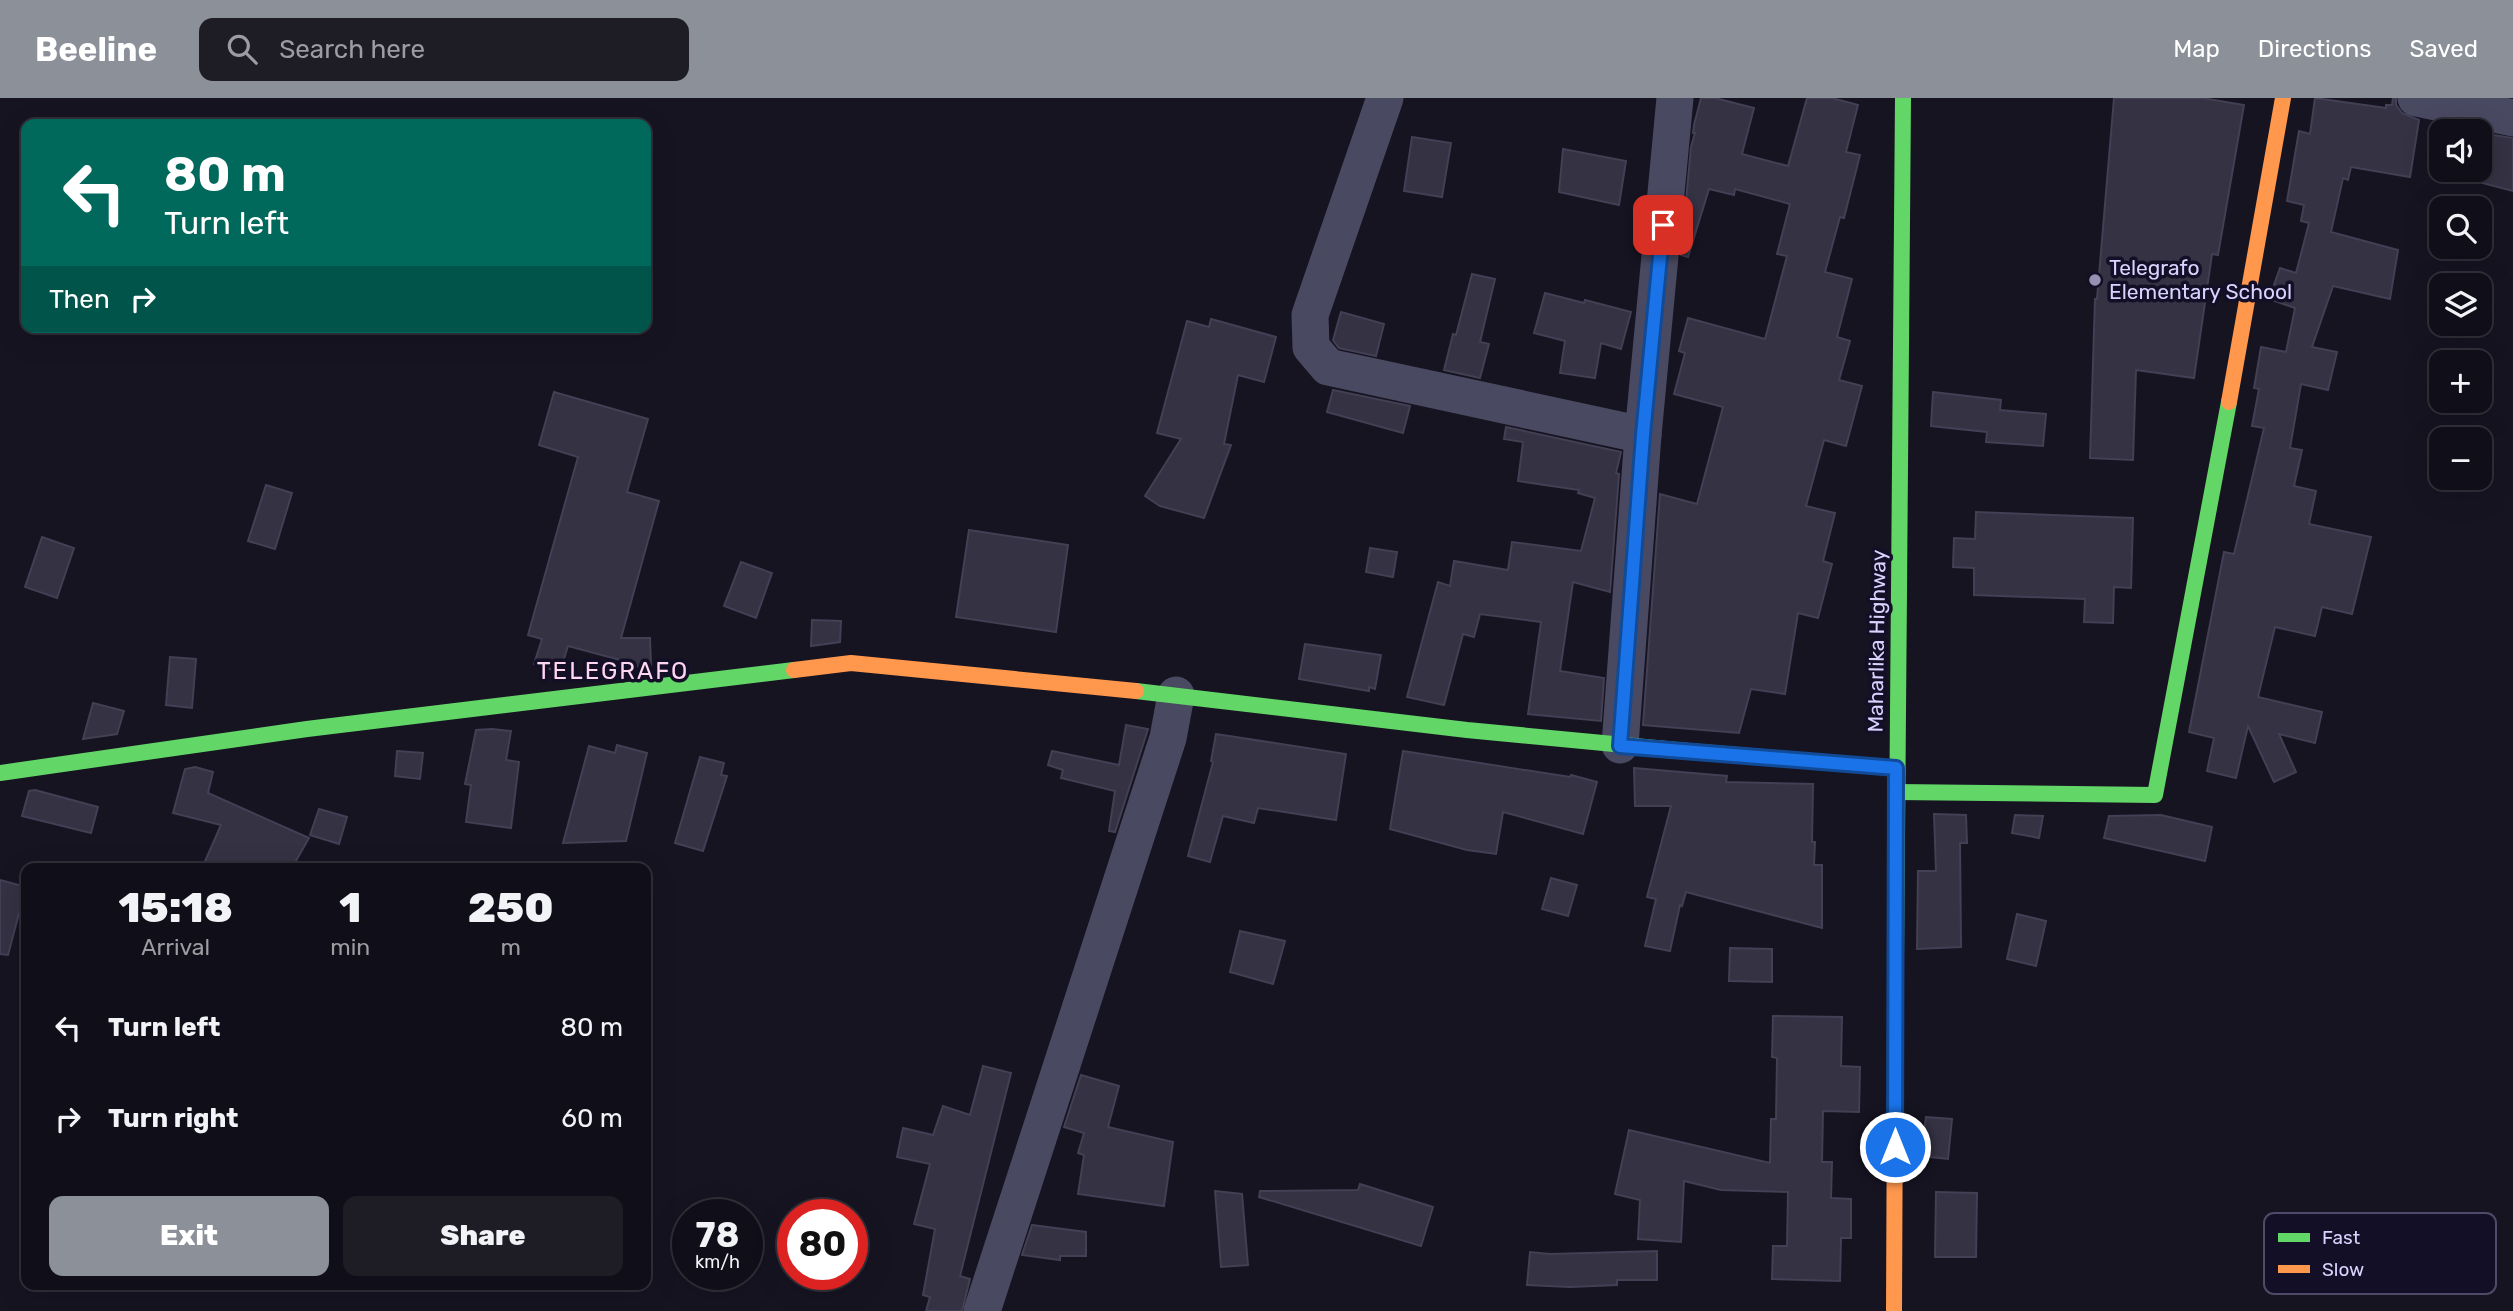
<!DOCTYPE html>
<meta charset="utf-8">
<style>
:root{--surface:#100f19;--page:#1e1d26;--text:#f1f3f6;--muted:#9c9ca2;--line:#302f38;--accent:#8c9099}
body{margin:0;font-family:Rubik,sans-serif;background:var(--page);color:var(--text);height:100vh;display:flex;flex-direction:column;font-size:26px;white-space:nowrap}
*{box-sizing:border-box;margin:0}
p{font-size:23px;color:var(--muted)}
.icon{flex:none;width:38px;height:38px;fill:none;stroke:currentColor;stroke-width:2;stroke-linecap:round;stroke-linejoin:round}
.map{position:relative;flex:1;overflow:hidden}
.drawer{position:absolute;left:21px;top:765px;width:630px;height:427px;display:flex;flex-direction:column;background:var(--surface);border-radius:14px;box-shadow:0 7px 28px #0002,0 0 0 2px var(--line)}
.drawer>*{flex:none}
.hud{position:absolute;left:21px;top:21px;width:630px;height:214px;border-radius:14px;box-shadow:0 7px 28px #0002,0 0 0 2px var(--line);background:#00695c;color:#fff;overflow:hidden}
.controls{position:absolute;left:2429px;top:21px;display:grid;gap:14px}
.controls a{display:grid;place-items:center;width:63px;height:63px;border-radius:14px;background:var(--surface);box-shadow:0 7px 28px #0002,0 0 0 2px var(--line);font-size:35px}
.speed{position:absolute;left:672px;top:1101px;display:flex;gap:14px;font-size:35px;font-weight:700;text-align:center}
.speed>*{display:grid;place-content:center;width:91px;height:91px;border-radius:50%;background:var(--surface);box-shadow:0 7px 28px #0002,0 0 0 2px var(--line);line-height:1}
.speed small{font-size:18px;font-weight:400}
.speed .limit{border:10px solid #d22;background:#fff;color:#111}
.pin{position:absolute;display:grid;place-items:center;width:60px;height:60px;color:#fff;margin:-30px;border-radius:14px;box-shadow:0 4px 10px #0006}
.me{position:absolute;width:77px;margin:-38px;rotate:0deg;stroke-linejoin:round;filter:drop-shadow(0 0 5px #0008)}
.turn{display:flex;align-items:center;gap:24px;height:147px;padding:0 28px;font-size:32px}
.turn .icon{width:91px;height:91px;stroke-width:2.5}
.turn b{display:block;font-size:49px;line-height:60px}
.then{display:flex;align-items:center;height:66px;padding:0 28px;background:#0003;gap:14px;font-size:26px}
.eta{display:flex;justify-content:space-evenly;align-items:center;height:119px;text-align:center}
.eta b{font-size:42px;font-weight:800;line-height:49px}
.action{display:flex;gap:14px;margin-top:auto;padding:14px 28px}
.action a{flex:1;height:80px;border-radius:14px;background:var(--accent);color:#fff;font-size:28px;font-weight:800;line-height:80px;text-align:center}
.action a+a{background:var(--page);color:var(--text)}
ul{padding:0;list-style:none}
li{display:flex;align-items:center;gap:21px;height:91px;padding:0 28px}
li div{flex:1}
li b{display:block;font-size:26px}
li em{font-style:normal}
header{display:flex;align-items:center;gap:42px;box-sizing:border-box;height:98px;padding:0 35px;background:var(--accent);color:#fff}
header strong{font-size:33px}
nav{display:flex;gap:38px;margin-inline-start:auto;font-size:24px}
.search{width:490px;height:63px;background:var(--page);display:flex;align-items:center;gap:18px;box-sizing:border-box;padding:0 24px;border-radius:14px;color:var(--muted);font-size:26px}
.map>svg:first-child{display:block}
.building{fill:#343243;stroke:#433f54;stroke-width:2}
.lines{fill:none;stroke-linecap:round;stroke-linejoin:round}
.street{stroke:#4a4962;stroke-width:37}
.fast{stroke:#63d668;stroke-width:16}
.slow{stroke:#ff974d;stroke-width:16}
.route-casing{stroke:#114b97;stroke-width:18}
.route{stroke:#1a73e8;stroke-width:12}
.poi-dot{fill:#9591b1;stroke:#130f26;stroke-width:2.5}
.labels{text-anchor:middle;stroke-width:7;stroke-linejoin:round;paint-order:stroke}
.poi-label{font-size:21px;fill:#d9d4ff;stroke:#130f26;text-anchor:start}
.street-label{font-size:21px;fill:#d9d4ff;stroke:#130f26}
.quarter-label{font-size:24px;letter-spacing:2px;fill:#ffd6f0;stroke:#130f26}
.key{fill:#130f26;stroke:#4e4a67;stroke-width:2}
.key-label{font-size:19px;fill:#d9d4ff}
</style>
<header>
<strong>Beeline</strong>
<div class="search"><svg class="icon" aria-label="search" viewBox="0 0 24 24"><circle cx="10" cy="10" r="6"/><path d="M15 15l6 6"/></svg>Search here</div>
<nav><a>Map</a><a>Directions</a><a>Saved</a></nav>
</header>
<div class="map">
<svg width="2513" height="1213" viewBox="0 0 2513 1213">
<rect width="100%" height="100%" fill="#161421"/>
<!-- building -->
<g class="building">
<path d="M1701 0H1715L1754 10 1742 56 1788 68 1807 0H1832L1858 7 1846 54 1860 57 1844 120 1840 119 1825 174 1852 181 1837 239 1850 243 1839 282 1862 288 1846 348 1824 342 1806 408 1835 415 1823 463 1832 466 1818 520 1798 515 1785 596 1751 591 1739 635 1643 627 1660 396 1697 406 1723 309 1674 296 1685 255 1679 253 1688 220 1765 241 1787 158 1777 156 1790 106 1735 91 1734 97 1709 91 1688 159 1681 157 1691 49 1695 35H1693L1694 27Z"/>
<path d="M2114 0H2202L2244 7 2218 157 2212 156 2194 280 2136 272 2133 362 2090 360 2095 201H2097Z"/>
<path d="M2315 0 2386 10V7H2392L2393 0H2396V7L2402 15 2419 22 2410 79 2351 69 2348 82 2343 80 2331 134 2398 152 2390 201 2333 188 2312 249 2337 254 2328 292 2301 286 2290 350 2302 352 2294 388 2316 393 2309 426 2371 439 2352 516 2322 509 2315 538 2275 529 2258 599 2322 614 2315 645 2279 636 2296 674 2274 684 2248 628 2236 680 2207 673 2214 640 2189 634 2224 454 2234 456 2264 330 2252 328 2259 291 2254 290 2261 249 2286 254 2295 210 2269 201 2280 170 2296 175 2309 125 2301 123 2304 107 2287 103 2299 33 2310 36Z"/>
<path d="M2480 35 2513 40V93L2475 83 2478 72H2480Z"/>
<path d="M1412 39 1451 45 1442 99 1404 93Z"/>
<path d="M1563 51 1626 63 1619 107 1559 94Z"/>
<path d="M1472 176 1495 181 1480 244 1489 246 1480 280 1444 272 1453 236 1456 237Z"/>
<path d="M1545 195 1584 205 1585 202 1631 214 1621 251 1601 245 1595 280 1560 275 1565 243 1534 235Z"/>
<path d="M1341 214 1384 226 1376 258 1339 250 1333 242Z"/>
<path d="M1211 221 1276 239 1264 284 1238 277 1224 346 1231 347 1204 420 1160 408 1145 398 1181 341 1157 335 1187 223 1209 229Z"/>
<path d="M1333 292 1410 308 1403 335 1327 314Z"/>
<path d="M554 294 648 321 627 394 659 403 621 540H650L651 567 624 570V563L568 548 560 574 534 566 542 541 528 537 578 359 539 347Z"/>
<path d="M1933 294 2001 302 2000 312 2046 316 2043 348 1986 344 1987 334 1931 328Z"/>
<path d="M1506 329 1621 354 1616 375 1619 376 1610 494 1573 484 1560 573 1604 580 1601 623 1528 616 1541 524 1480 516 1474 539 1463 536 1444 607 1407 599 1438 484 1450 488 1454 463 1508 472 1512 444 1581 453 1595 400 1578 395 1579 392 1518 383 1523 344 1504 341Z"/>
<path d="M266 387 292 395 275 451 248 443Z"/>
<path d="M1976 414 2133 420 2131 490 2114 489 2113 525 2084 524 2085 501 1974 497V470L1953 469 1954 440 1975 441Z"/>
<path d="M969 432 1068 447 1056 534 956 519Z"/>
<path d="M42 439 74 450 57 500 25 489Z"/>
<path d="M1370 450 1397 454 1393 479 1366 474Z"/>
<path d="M741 464 772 475 756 520 724 508Z"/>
<path d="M812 522 841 523 840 544 811 548Z"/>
<path d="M1305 546 1381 557 1375 591 1369 589V593L1299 581Z"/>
<path d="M170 559 196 561 192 610 166 607Z"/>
<path d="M93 605 124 613 117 636 83 641Z"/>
<path d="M1126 627 1148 631 1115 734 1109 733 1115 693 1061 680 1063 672 1048 667 1052 653 1119 667Z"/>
<path d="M492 631 511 633 506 662 519 664 511 730 466 724 471 687 465 686 476 632Z"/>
<path d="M1216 636 1346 656 1336 722 1258 710 1254 725 1223 718 1210 764 1188 758 1213 664 1211 663Z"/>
<path d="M617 647 647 655 626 743 563 745 589 648 615 655Z"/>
<path d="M397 653 423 655 420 681 395 678Z"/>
<path d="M1403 653 1570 679 1571 677 1597 684 1583 736 1503 714 1496 756 1467 752 1390 731Z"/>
<path d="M700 659 724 665 721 677 727 678 703 753 675 745Z"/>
<path d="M195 669 213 674 208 695 309 740 292 770H202L221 727 173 715 185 671Z"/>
<path d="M1634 670 1727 678 1726 684 1813 686 1812 744H1815L1814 767H1822V830L1686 794 1682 808 1680 807 1670 853 1645 848 1656 801 1647 799 1671 708H1635Z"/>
<path d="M35 692 98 709 91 735 22 718 29 693Z"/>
<path d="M319 711 347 719 339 746 310 737Z"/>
<path d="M1934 716 1966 717 1967 745H1960L1961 849 1917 851 1918 773H1936Z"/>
<path d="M2015 717 2043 718 2039 740 2012 735Z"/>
<path d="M2161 717 2212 729 2205 763 2104 740 2109 718Z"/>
<path d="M1551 780 1577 787 1568 818 1542 811Z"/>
<path d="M0 782 26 789 8 857 0 856Z"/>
<path d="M2017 816 2046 823 2036 868 2007 861Z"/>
<path d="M1240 833 1285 843 1273 886 1230 874Z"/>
<path d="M1730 850 1772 851V884L1729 883Z"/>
<path d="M1773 918 1842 919 1841 968 1860 969 1859 1014 1823 1013 1822 1064H1832L1831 1100 1851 1101V1140H1841L1840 1183 1772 1181 1773 1148H1787L1788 1094 1721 1092 1684 1083 1681 1144 1638 1141 1640 1102 1615 1096 1629 1032 1770 1065 1771 1021H1776L1777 960 1772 959Z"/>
<path d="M983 968 1011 975 960 1178 970 1181 962 1213H926L930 1199 923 1197 935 1131 914 1126 930 1066 897 1059 903 1030 933 1037 943 1008 970 1017Z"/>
<path d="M1081 977 1119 988 1108 1029 1173 1044 1164 1108 1078 1096 1084 1057 1078 1055 1084 1035 1064 1029Z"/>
<path d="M1926 1019 1952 1021 1948 1061 1921 1058Z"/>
<path d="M1360 1086 1433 1109 1421 1148 1259 1099 1260 1093 1358 1092Z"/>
<path d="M1215 1093 1242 1096 1248 1167 1221 1169Z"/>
<path d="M1936 1094 1977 1095 1976 1159H1935Z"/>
<path d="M1032 1127 1086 1134V1158H1060V1162L1022 1157Z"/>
<path d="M1657 1153V1182H1617V1187L1570 1189 1527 1187 1530 1154 1550 1156Z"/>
</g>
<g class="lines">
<!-- street -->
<g class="street">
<path d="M1385 0 1310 217 1311 249 1328 269 1643 337"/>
<path d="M2416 0 2513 20"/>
<path d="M1620 647 1643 337 1675 0"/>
<path d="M982 1213 1168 640 1176 597"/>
</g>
<!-- fast -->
<g class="fast">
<path d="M1136 593 1467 632 1677 652"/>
<path d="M0 675 307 631 794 572"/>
<path d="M1896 694 2155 697 2229 304"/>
<path d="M1895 984 1903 0"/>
</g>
<!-- slow -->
<g class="slow">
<path d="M2229 304 2283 0"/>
<path d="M794 572 851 565 1136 593"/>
<path d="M1677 652 1896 670"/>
<path d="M1894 1213 1895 984"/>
</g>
</g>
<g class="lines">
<defs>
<path id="route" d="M1663 127 1643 337 1620 648 1896 670 1895 1049"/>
</defs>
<!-- route casing -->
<use href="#route" class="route-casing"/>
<!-- route -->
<use href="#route" class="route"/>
</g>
<!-- markers -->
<circle class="poi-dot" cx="2095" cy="182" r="7"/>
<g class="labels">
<!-- poi labels -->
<g class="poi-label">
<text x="2109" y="177">Telegrafo<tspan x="2109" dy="24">Elementary School</tspan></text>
</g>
<!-- street labels -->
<g class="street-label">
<text transform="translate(1877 543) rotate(-89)" y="7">Maharlika Highway</text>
</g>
<!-- quarter labels -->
<g class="quarter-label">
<text x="613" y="581">TELEGRAFO</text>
</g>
</g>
<!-- legend -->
<rect x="2264" y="1115" width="232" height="81" rx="10" class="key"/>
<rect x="2278" y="1135" width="32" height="9" fill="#63d668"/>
<rect x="2278" y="1167" width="32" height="8" fill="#ff974d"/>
<g class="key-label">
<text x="2322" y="1146">Fast</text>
<text x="2322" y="1178">Slow</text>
</g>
</svg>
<div class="controls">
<a><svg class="icon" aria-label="sound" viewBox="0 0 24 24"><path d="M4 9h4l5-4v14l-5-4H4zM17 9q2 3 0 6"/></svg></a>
<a><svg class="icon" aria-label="search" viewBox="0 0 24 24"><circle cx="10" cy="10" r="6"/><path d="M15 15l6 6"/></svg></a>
<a><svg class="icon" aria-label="layers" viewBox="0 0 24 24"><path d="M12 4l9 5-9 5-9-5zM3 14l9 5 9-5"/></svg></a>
<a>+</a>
<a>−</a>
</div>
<div class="speed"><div>78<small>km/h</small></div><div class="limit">80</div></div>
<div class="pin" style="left:1663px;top:127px;background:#d93025"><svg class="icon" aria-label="arrive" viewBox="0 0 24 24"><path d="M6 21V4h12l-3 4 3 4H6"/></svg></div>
<svg class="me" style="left:1895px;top:1049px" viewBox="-20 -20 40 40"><circle r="17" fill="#1a73e8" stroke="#fff" stroke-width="3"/><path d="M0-11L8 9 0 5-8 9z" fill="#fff"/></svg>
<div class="hud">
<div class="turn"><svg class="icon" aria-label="left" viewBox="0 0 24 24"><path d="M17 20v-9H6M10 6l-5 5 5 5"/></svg><div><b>80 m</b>Turn left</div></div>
<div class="then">Then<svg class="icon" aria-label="right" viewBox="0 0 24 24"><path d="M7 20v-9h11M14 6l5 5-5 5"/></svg></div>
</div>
<section class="drawer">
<div class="eta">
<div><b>15:18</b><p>Arrival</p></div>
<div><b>1</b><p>min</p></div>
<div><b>250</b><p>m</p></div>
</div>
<ul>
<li><svg class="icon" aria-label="left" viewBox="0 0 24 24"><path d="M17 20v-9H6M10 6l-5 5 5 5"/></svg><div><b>Turn left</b></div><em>80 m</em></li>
<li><svg class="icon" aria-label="right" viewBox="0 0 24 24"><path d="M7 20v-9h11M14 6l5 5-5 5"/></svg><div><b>Turn right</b></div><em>60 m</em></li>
</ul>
<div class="action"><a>Exit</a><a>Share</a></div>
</section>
</div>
